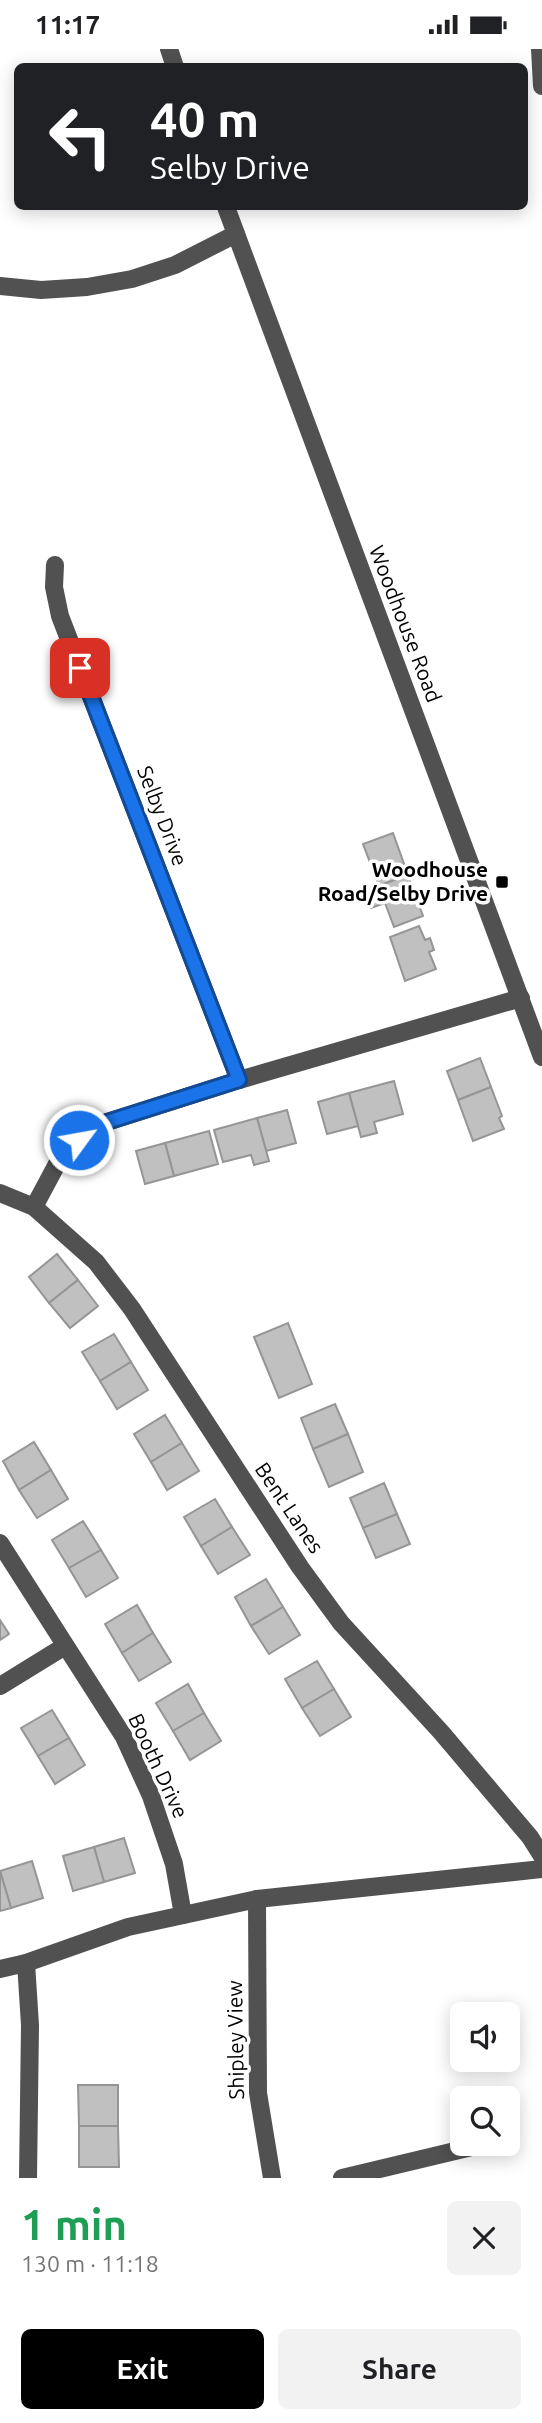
<!DOCTYPE html>
<meta charset="utf-8">
<style>
:root{--surface:#fff;--page:#f2f2f2;--text:#202124;--muted:#757577;--accent:#000}
body{margin:0;font-family:Ubuntu,sans-serif;background:var(--page);color:var(--text);height:100vh;display:flex;flex-direction:column;font-size:26px;white-space:nowrap}
*{box-sizing:border-box;margin:0}
p{font-size:23px;color:var(--muted)}
.icon{flex:none;width:38px;height:38px;fill:none;stroke:currentColor;stroke-width:2;stroke-linecap:round;stroke-linejoin:round}
.map{position:relative;height:2129px;overflow:hidden}
.side{display:flex;flex-direction:column;background:var(--surface);flex:1}
.side>*{flex:none}
.guide{position:absolute;left:14px;top:14px;width:514px;height:147px;border-radius:10px;box-shadow:0 4px 18px #0003;background:#202124;color:#fff;overflow:hidden}
.controls{position:absolute;left:450px;top:1953px;display:grid;gap:14px}
.controls a{display:grid;place-items:center;width:70px;height:70px;border-radius:10px;background:var(--surface);box-shadow:0 4px 18px #0003;font-size:35px}
.pin{position:absolute;display:grid;place-items:center;width:60px;height:60px;color:#fff;margin:-30px;border-radius:14px;box-shadow:0 4px 10px #0006}
.me{position:absolute;width:77px;margin:-38px;rotate:58deg;stroke-linejoin:round;filter:drop-shadow(0 0 5px #0008)}
.turn{display:flex;align-items:center;gap:24px;height:147px;padding:0 21px;font-size:32px}
.turn .icon{width:91px;height:91px;stroke-width:2.5}
.turn b{display:block;font-size:49px;line-height:60px}
.round{display:grid;place-items:center;flex:none;width:74px;height:74px;border-radius:10px;background:var(--page)}
.overview{display:flex;align-items:center;justify-content:space-between;height:119px;padding:0 21px}
h1{font-size:42px;font-weight:700;line-height:52px;color:#1e9e55}
.primary-button{display:flex;gap:14px;margin-top:auto;padding:14px 21px}
.primary-button a{flex:1;height:80px;border-radius:10px;background:var(--accent);color:#fff;font-size:28px;font-weight:700;line-height:80px;text-align:center}
.primary-button a+a{background:var(--page);color:var(--text)}
.status{display:flex;justify-content:space-between;align-items:center;height:49px;padding:0 35px;background:var(--surface);direction:ltr}
.status svg{height:19px;fill:currentColor}
.map>svg:first-child{display:block}
.building{fill:#c0c0c0;stroke:#959595;stroke-width:2}
.lines{fill:none;stroke-linecap:round;stroke-linejoin:round}
.minor{stroke:#515151;stroke-width:18}
.route-casing{stroke:#114b97;stroke-width:18}
.route{stroke:#1a73e8;stroke-width:12}
.poi-dot{fill:#000;stroke:#fff;stroke-width:2.5}
.labels{text-anchor:middle;stroke-width:7;stroke-linejoin:round;paint-order:stroke}
.street-label{font-size:21px;fill:#000;stroke:#fff}
.poi-label{font-size:21px;font-weight:bold;fill:#000;stroke:#fff;text-anchor:end}
</style>
<div class="status"><b>11:17</b><svg viewBox="0 0 49 12"><path d="M0 12V9h3v3zM5 12V6h3v6zM10 12V3h3v9zM15 12V0h3v12zM26 1h20v11H26zM47 4h2v5h-2z"/></svg></div>
<div class="map">
<svg width="542" height="2129" viewBox="0 0 542 2129">
<rect width="100%" height="100%" fill="#fff"/>
<!-- building -->
<g class="building">
<path d="M393 784 408 826 379 837 363 795Z"/>
<path d="M408 826 423 867 394 878 385 854 371 859 365 842Z"/>
<path d="M419 877 425 891 430 889 434 901 429 903 436 920 405 932 390 888Z"/>
<path d="M480 1009 491 1038 458 1051 447 1022Z"/>
<path d="M394 1032 403 1065 374 1073 377 1084 361 1088 349 1044Z"/>
<path d="M491 1038 502 1067 499 1069 504 1080 473 1092 458 1051Z"/>
<path d="M349 1044 358 1077 327 1085 318 1053Z"/>
<path d="M287 1061 296 1094 266 1102 257 1069Z"/>
<path d="M257 1069 269 1112 254 1116 251 1106 223 1113 214 1081Z"/>
<path d="M209 1082 218 1115 174 1127 165 1094Z"/>
<path d="M165 1094 174 1127 145 1135 136 1102Z"/>
<path d="M57 1205 78 1231 49 1254 29 1228Z"/>
<path d="M78 1231 98 1257 70 1279 49 1254Z"/>
<path d="M288 1274 312 1335 279 1349 254 1288Z"/>
<path d="M114 1285 131 1313 100 1332 82 1303Z"/>
<path d="M131 1313 148 1341 117 1360 100 1332Z"/>
<path d="M335 1355 348 1385 313 1400 301 1369Z"/>
<path d="M165 1366 182 1394 151 1413 134 1385Z"/>
<path d="M348 1385 363 1423 329 1438 313 1400Z"/>
<path d="M34 1393 51 1421 19 1441 3 1412Z"/>
<path d="M182 1394 199 1422 167 1441 151 1413Z"/>
<path d="M51 1421 68 1450 37 1469 19 1441Z"/>
<path d="M384 1434 397 1465 363 1479 350 1449Z"/>
<path d="M215 1450 232 1478 201 1497 184 1468Z"/>
<path d="M397 1465 410 1495 376 1509 363 1479Z"/>
<path d="M83 1472 101 1501 69 1519 52 1491Z"/>
<path d="M232 1478 250 1506 218 1525 201 1497Z"/>
<path d="M101 1501 118 1529 86 1548 69 1519Z"/>
<path d="M266 1530 283 1558 251 1577 235 1548Z"/>
<path d="M137 1556 153 1584 122 1604 105 1575Z"/>
<path d="M283 1558 300 1586 269 1605 251 1577Z"/>
<path d="M0 1571 9 1585 0 1591Z"/>
<path d="M153 1584 171 1613 139 1632 122 1604Z"/>
<path d="M317 1612 334 1640 302 1659 285 1630Z"/>
<path d="M188 1635 204 1664 173 1682 156 1654Z"/>
<path d="M334 1640 351 1668 320 1687 302 1659Z"/>
<path d="M52 1661 69 1689 38 1707 21 1679Z"/>
<path d="M204 1664 221 1692 190 1711 173 1682Z"/>
<path d="M69 1689 85 1716 55 1735 38 1707Z"/>
<path d="M124 1789 135 1824 104 1833 94 1798Z"/>
<path d="M94 1798 104 1833 73 1842 63 1807Z"/>
<path d="M32 1812 43 1849 11 1859 0 1822Z"/>
<path d="M0 1822 11 1859 0 1862Z"/>
<path d="M78 2036H118V2077H79Z"/>
<path d="M79 2077H118L119 2118H79Z"/>
</g>
<g class="lines">
<!-- minor -->
<g class="minor">
<path d="M169 0 175 18"/>
<path d="M540 0 542 37"/>
<path d="M226 158 542 1008"/>
<path d="M0 237 41 241 87 238 132 230 175 216 236 185"/>
<path d="M55 516 54 538 60 567 239 1031"/>
<path d="M0 1144 34 1158 96 1213 132 1260 300 1518 341 1574 441 1683 530 1788 542 1807"/>
<path d="M34 1158 57 1115 79 1091 107 1073 239 1031 521 949"/>
<path d="M0 1494 124 1688 151 1747 174 1815 183 1866"/>
<path d="M0 1637 65 1597"/>
<path d="M257 1850 258 2044 272 2129"/>
<path d="M26 1914 30 1976 28 2129"/>
<path d="M0 1920 26 1914 128 1878 257 1850 542 1820"/>
<path d="M342 2129 476 2097"/>
</g>
</g>
<g class="lines">
<defs>
<path id="route" d="M79 1091 107 1073 239 1031 80 619"/>
</defs>
<!-- route casing -->
<use href="#route" class="route-casing"/>
<!-- route -->
<use href="#route" class="route"/>
</g>
<!-- markers -->
<rect class="poi-dot" x="495" y="826" width="14" height="14" rx="3.5"/>
<g class="labels">
<!-- street labels -->
<g class="street-label">
<text transform="translate(405 575) rotate(69)" y="7">Woodhouse Road</text>
<text transform="translate(162 767) rotate(69)" y="7">Selby Drive</text>
<text transform="translate(289 1459) rotate(56)" y="7">Bent Lanes</text>
<text transform="translate(158 1717) rotate(65)" y="7">Booth Drive</text>
<text transform="translate(236 1991) rotate(-91)" y="7">Shipley View</text>
</g>
<!-- poi labels -->
<g class="poi-label">
<text x="488" y="828">Woodhouse<tspan x="488" dy="24">Road/Selby Drive</tspan></text>
</g>
</g>
</svg>
<div class="controls">
<a><svg class="icon" aria-label="sound" viewBox="0 0 24 24"><path d="M4 9h4l5-4v14l-5-4H4zM17 9q2 3 0 6"/></svg></a>
<a><svg class="icon" aria-label="search" viewBox="0 0 24 24"><circle cx="10" cy="10" r="6"/><path d="M15 15l6 6"/></svg></a>
</div>
<div class="pin" style="left:80px;top:619px;background:#d93025"><svg class="icon" aria-label="arrive" viewBox="0 0 24 24"><path d="M6 21V4h12l-3 4 3 4H6"/></svg></div>
<svg class="me" style="left:79px;top:1091px" viewBox="-20 -20 40 40"><circle r="17" fill="#1a73e8" stroke="#fff" stroke-width="3"/><path d="M0-11L8 9 0 5-8 9z" fill="#fff"/></svg>
<div class="guide">
<div class="turn"><svg class="icon" aria-label="left" viewBox="0 0 24 24"><path d="M17 20v-9H6M10 6l-5 5 5 5"/></svg><div><b>40 m</b>Selby Drive</div></div>
</div>
</div>
<section class="side">
<div class="overview"><div><h1>1 min</h1><p>130 m · 11:18</p></div><a class="round"><svg class="icon" aria-label="close" viewBox="0 0 24 24"><path d="M6 6l12 12M18 6L6 18"/></svg></a></div>
<div class="primary-button"><a>Exit</a><a>Share</a></div>
</section>
